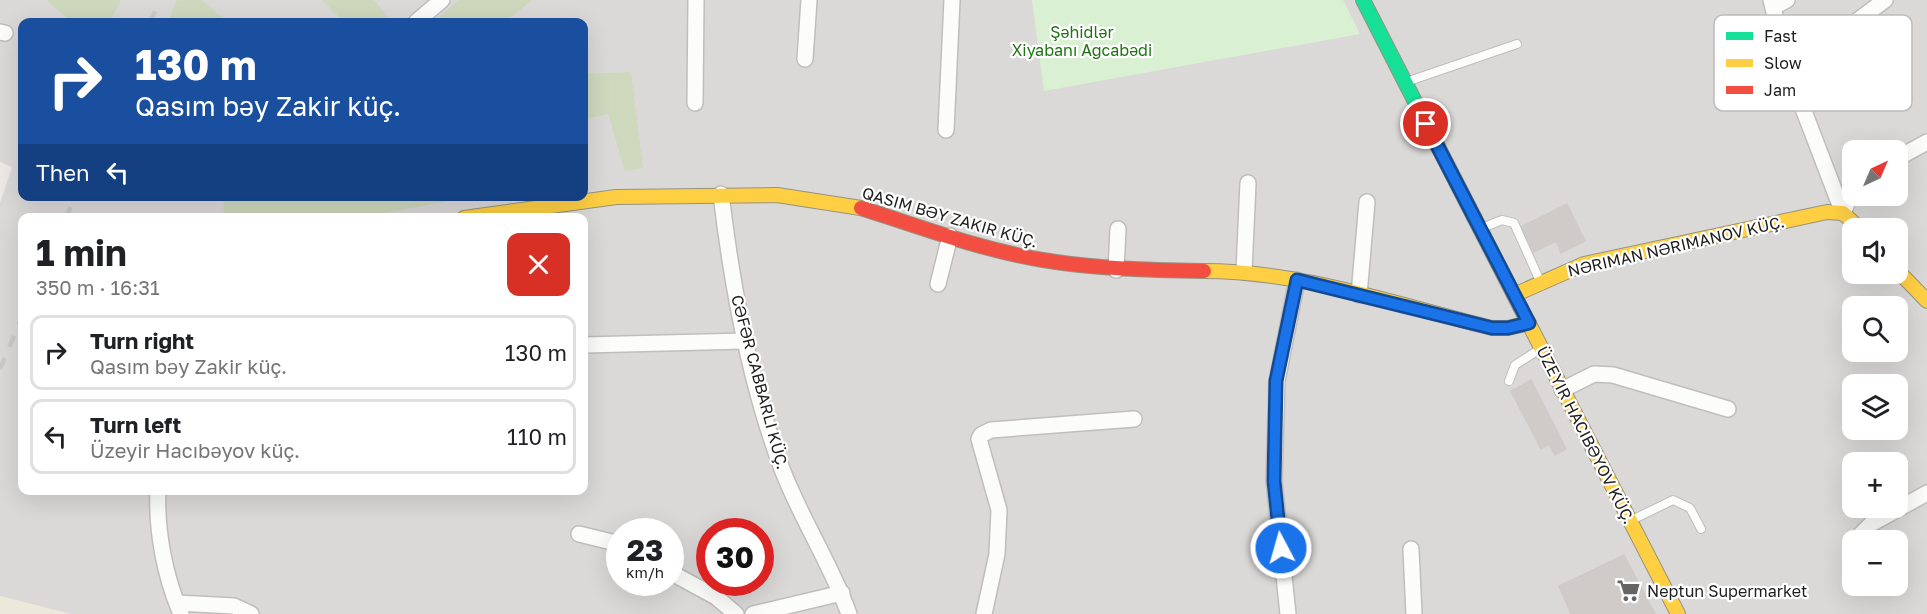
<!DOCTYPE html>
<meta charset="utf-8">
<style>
:root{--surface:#fff;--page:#f6f6f6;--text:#202124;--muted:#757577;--line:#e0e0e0}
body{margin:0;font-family:"Golos Text",sans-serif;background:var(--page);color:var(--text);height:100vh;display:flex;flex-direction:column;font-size:22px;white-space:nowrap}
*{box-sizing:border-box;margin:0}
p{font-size:20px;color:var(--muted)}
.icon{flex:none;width:33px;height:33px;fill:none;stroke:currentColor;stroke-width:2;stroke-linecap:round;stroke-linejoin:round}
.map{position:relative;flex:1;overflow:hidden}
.details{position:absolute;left:18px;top:213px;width:570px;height:282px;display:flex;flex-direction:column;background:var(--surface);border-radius:12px;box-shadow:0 6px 24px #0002}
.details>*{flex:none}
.guide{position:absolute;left:18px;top:18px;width:570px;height:183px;border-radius:12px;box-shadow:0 6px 24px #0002;background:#1a4fa0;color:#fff;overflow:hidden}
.needle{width:39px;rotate:44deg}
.tools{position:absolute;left:1842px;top:140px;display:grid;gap:12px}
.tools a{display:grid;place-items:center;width:66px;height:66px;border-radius:12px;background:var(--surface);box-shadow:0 6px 24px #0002;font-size:30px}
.speed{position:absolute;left:606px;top:518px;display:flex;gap:12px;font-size:30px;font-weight:700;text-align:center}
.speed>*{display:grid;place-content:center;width:78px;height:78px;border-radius:50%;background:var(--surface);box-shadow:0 6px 24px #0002;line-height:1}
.speed small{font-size:15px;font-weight:400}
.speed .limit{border:9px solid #d22;background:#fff;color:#111}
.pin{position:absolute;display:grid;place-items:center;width:51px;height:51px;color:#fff;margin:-26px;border:3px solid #fff;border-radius:50%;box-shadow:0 2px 6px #0007}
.me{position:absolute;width:66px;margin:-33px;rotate:354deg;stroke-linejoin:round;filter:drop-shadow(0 0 4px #0008)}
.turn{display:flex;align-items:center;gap:21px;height:126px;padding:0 18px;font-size:27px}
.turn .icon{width:78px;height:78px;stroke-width:2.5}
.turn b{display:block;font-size:42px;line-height:51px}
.then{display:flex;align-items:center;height:57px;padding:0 18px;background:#0003;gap:12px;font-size:22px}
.round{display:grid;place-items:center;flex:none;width:63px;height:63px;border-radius:12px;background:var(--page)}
.head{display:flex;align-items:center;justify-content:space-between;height:102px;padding:0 18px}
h1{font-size:36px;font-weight:700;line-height:45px}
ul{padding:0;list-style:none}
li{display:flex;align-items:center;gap:18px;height:75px;margin:0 12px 9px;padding:0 6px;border:3px solid var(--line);border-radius:12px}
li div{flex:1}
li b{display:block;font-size:22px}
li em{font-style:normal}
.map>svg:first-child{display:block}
.residential{fill:#dbd9d8;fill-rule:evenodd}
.farmland{fill:#ece8da}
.forest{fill:#cdd8bd}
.park{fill:#d9f0d3}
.building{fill:#cfcbc9;stroke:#cfcac8;stroke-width:1.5}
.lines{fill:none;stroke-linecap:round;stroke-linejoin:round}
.lane-casing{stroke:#bfbebd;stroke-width:10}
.street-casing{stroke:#bfbebd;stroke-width:18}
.fast-casing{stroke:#959280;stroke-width:16}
.slow-casing{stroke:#959280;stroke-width:16}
.jam-casing{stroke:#959280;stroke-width:16}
.lane{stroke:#fcfcfb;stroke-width:8}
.street{stroke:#fcfcfb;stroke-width:15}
.fast{stroke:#16e098;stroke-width:14}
.slow{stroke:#ffcf43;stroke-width:14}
.jam{stroke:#f24e42;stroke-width:14}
.rail{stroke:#cacac9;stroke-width:4.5;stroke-dasharray:12 12;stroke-linecap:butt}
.route-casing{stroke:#114b97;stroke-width:15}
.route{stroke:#1a73e8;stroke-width:10}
.labels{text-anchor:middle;stroke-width:4.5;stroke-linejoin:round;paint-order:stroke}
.park-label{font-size:16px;fill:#1f7413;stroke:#fff}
.street-label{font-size:16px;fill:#1e1e1e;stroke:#fff}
.poi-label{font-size:16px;fill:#1e1e1e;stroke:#fff;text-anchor:start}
.key{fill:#fff;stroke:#bcbcbc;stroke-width:1.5}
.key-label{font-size:16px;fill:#1e1e1e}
</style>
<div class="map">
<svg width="1927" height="614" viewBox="0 0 1927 614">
<rect width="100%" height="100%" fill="#ece9e6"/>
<!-- residential -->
<path class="residential" d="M0 0H1927V614H70L0 596V203L12 167 0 162ZM22 22H584V196H22ZM1852 150H1898V195H1852ZM22 218H584V490H22ZM1852 228H1898V273H1852ZM1852 306H1898V351H1852ZM1852 384H1898V429H1852ZM1852 462H1898V507H1852ZM620 531H670V582H620ZM710 531H760V582H710ZM1852 540H1898V585H1852Z"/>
<!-- farmland -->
<path class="farmland" d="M0 596 70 614H0Z"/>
<!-- forest -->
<g class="forest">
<path d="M47 0H121L110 22H71Z"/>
<path d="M177 0H202L227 22H168Z"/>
<path d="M322 0H374L391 22H344Z"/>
<path d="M458 0H532L505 22H434Z"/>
<path d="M631 72 643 168 625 171 608 114 584 119V74Z"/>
<path d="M477 196 363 217H223L224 200 216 197Z"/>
</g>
<!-- park -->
<path class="park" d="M1032 0H1343L1360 34 1044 91Z"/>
<!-- building -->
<g class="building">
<path d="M1567 204 1585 241 1561 253 1556 241 1534 252 1521 227Z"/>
<path d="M1531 380 1566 449 1555 455 1549 444 1541 449 1511 391Z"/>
<path d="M1624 555 1655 614H1571L1559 586Z"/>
</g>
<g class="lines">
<defs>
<g id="lane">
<path d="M1409 81 1517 44"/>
<path d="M1482 228 1502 220 1514 223 1540 281"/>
<path d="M1509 381 1515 365 1540 349"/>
<path d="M1634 519 1673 500 1690 508 1701 529"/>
</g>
<g id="street">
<path d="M1771 0 1789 72 1843 213"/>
<path d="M1773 7 1787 0"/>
<path d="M416 22 442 0"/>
<path d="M0 32 5 33"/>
<path d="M805 59 809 0"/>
<path d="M1789 72 1885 0"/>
<path d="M695 103 696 0"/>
<path d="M946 130 952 0"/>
<path d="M1898 158 1927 142"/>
<path d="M721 194C732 287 749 382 782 469 801 519 831 564 849 614"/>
<path d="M1843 213 1852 192"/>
<path d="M1116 270 1118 229"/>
<path d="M1244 271 1248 183"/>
<path d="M938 284 950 236"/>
<path d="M1359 295 1367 202"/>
<path d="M584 345 745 341"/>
<path d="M1562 390 1594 374 1613 375 1728 409"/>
<path d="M158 490C156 531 165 577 181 614"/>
<path d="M579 534 620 544"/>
<path d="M1860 535 1871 524 1927 493"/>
<path d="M1411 549 1414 614"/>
<path d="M670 572 716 597 736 614"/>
<path d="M177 603 234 606 251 614"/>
<path d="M753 614 842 593"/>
<path d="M984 614 997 554 999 510 979 439 981 435 991 430 1134 419"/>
<path d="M1288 614 1274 481 1277 381 1297 280"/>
</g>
<path id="fast" d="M1363 0 1474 217"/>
<g id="slow">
<path d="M1474 217 1678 614"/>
<path d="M464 218 616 197 777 195 861 208"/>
<path d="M1204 271C1301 271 1398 305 1492 328H1508L1529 323"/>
<path d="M1898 271 1927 301"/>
<path d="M1514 295 1584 264 1827 212 1843 213 1859 228"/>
</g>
<path id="jam" d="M861 208C921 227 981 250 1043 260 1097 269 1149 270 1204 271"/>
</defs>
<!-- lane casing -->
<use href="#lane" class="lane-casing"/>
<!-- street casing -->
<use href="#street" class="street-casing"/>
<!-- fast casing -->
<use href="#fast" class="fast-casing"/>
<!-- slow casing -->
<use href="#slow" class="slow-casing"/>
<!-- jam casing -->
<use href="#jam" class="jam-casing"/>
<!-- lane -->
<use href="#lane" class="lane"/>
<!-- street -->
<use href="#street" class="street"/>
<!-- fast -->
<use href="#fast" class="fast"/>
<!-- slow -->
<use href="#slow" class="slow"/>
<!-- jam -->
<use href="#jam" class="jam"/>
<!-- rail -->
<g class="rail">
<path d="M150 22 160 0"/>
<path d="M66 218 75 196"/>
<path d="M0 369 22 317"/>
</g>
</g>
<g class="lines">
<defs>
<path id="route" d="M1281 548 1274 481 1276 381 1297 280 1492 328H1508L1529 323 1426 124"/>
</defs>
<!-- route casing -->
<use href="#route" class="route-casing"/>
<!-- route -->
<use href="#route" class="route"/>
</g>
<!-- icons -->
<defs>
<symbol id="supermarket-bare" viewBox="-9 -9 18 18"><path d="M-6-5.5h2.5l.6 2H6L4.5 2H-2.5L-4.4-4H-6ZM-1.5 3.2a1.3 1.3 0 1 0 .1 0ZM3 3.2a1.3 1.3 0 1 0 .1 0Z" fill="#666564" stroke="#fff" stroke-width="2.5" paint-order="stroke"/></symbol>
</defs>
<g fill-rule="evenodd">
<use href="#supermarket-bare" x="1612" y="574" width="33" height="33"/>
</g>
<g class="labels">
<!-- park labels -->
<g class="park-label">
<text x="1082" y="38">Şəhidlər<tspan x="1082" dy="18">Xiyabanı Ağcabədi</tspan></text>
</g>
<!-- street labels -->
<g class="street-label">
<text transform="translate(950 217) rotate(16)" y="6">QASIM BƏY ZAKIR KÜÇ.</text>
<text transform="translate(1676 246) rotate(-13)" y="6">NƏRIMAN NƏRIMANOV KÜÇ.</text>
<text transform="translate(760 382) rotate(75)" y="6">CƏFƏR CABBARLI KÜÇ.</text>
<text transform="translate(1586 435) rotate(63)" y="6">ÜZEYIR HACIBƏYOV KÜÇ.</text>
</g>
<!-- poi labels -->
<g class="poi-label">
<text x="1647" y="597">Neptun Supermarket</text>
</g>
</g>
<!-- legend -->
<rect x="1714" y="15" width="198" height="96" rx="9" class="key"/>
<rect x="1726" y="32" width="27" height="8" fill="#16e098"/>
<rect x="1726" y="59" width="27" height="8" fill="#ffcf43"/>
<rect x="1726" y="86" width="27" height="8" fill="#f24e42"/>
<g class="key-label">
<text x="1764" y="42">Fast</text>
<text x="1764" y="69">Slow</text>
<text x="1764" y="96">Jam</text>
</g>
</svg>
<div class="tools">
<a><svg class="needle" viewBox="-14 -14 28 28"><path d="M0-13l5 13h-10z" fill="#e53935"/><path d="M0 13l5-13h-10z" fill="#757577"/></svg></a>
<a><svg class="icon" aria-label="sound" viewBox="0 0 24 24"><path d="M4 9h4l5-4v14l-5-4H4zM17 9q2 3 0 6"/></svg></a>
<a><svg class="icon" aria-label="search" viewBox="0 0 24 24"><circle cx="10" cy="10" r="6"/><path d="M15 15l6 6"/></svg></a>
<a><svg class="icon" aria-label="layers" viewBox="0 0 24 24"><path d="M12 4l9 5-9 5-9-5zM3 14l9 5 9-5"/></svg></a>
<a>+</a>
<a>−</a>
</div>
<div class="speed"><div>23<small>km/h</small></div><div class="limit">30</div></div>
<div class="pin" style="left:1426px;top:124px;background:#d93025"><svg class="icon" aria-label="arrive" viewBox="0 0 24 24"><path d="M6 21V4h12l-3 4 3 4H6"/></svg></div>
<svg class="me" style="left:1281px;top:548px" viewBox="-20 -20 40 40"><circle r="17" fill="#1a73e8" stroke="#fff" stroke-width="3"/><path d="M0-11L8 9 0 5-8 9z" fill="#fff"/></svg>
<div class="guide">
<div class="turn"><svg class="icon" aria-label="right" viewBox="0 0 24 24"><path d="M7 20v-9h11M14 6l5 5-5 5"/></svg><div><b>130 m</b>Qasım bəy Zakir küç.</div></div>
<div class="then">Then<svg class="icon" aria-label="left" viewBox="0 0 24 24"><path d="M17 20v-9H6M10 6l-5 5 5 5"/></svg></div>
</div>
<section class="details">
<div class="head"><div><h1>1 min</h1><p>350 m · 16:31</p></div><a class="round" style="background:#d93025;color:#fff"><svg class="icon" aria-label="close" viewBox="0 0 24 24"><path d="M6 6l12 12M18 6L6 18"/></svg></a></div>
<ul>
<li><svg class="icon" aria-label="right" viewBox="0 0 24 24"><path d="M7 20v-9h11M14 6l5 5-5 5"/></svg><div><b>Turn right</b><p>Qasım bəy Zakir küç.</p></div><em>130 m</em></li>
<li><svg class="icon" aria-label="left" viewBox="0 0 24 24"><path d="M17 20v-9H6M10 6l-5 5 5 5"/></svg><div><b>Turn left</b><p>Üzeyir Hacıbəyov küç.</p></div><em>110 m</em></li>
</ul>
</section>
</div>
